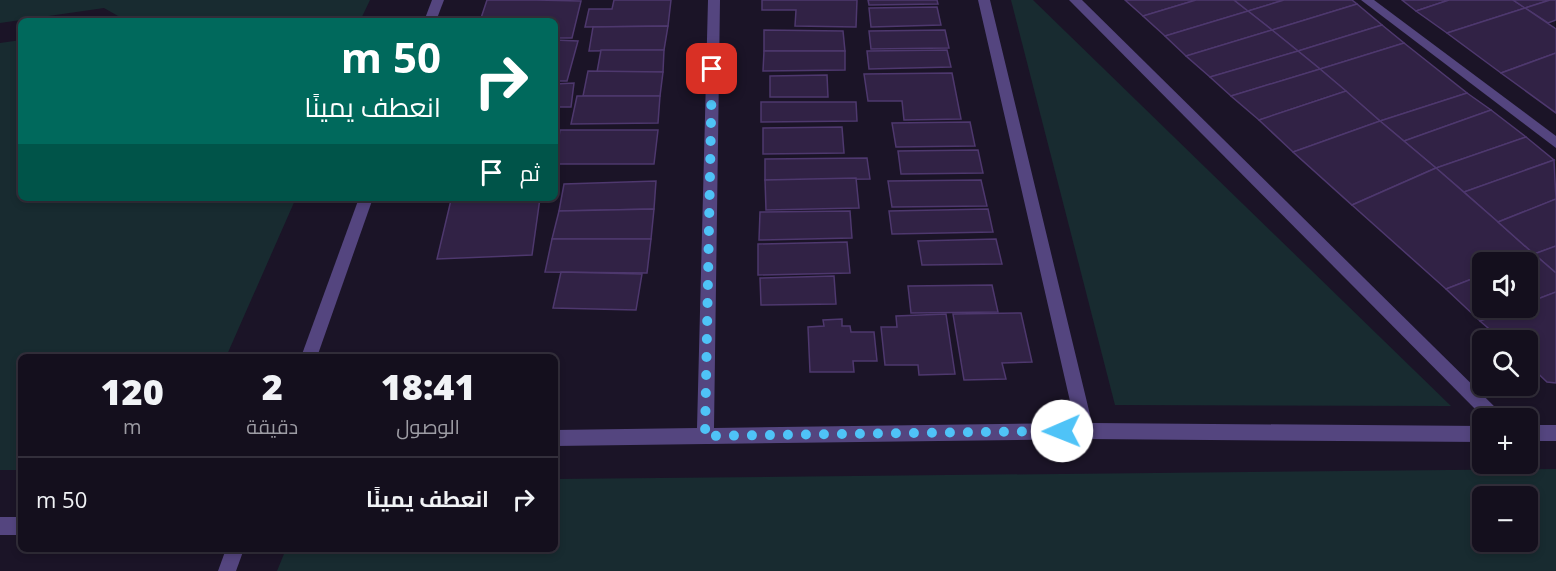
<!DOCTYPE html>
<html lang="ar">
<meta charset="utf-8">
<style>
:root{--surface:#140f1d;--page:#1d1826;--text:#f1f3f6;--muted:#9d9ca4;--line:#332f3b}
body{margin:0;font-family:"Open Sans",Cairo,sans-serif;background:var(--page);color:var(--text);direction:rtl;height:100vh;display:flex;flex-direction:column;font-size:22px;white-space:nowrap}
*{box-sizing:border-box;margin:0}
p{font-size:20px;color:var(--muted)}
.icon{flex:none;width:33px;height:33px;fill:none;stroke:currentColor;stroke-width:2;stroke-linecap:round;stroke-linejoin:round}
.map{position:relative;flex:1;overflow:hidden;direction:ltr}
.sheet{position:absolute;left:18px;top:354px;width:540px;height:198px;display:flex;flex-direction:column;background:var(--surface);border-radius:9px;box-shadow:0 3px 9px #0003,0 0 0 2px var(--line);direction:rtl}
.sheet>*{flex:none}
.banner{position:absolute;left:18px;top:18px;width:540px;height:183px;border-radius:9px;box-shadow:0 3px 9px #0003,0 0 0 2px var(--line);direction:rtl;background:#00695c;color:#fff;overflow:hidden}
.buttons{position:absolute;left:1472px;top:252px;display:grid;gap:12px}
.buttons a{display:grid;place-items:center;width:66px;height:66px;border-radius:9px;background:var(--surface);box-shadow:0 3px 9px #0003,0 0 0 2px var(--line);font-size:30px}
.pin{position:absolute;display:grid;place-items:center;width:51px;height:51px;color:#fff;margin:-26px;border-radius:12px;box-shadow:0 3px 9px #0006}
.me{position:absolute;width:66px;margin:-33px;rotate:269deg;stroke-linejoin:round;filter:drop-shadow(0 0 4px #0008)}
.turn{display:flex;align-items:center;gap:21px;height:126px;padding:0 18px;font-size:27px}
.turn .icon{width:78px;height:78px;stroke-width:2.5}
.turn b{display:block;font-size:42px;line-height:51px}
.then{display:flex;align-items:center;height:57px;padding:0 18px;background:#0003;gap:12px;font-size:22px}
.eta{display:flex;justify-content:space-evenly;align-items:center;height:102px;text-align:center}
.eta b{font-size:36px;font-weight:800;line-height:42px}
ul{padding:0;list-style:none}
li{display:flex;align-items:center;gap:18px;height:84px;padding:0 18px;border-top:2px solid var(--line)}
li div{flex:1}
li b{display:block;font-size:22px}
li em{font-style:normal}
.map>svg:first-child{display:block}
.green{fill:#182b30;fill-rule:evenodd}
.building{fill:#312245;stroke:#4e386e;stroke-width:1.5}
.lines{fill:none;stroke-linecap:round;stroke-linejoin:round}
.minor{fill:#54457f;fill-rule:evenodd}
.route{stroke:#4fc3f7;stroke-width:10;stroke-dasharray:0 18}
</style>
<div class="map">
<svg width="1556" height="571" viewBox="0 0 1556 571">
<rect width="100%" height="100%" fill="#1b1427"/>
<!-- green -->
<g class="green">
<path d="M0 0H370L360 21H127L104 8 0 23Z"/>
<path d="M1011 0H1033L1451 406 1115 405Z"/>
<path d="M21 40V198H296L226 357H21V470H0V43Z"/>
<path d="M1556 469V571H277L286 549H555V479ZM1482 496H1527V542H1482Z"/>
</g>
<!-- building -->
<g class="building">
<path d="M487 0H536L581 1 572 38H555V21H480Z"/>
<path d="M614 0H671L668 26 585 27 589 9H612Z"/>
<path d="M762 0H857L856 27 795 26 796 10H762Z"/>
<path d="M868 0H937L938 4 869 5Z"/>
<path d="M1125 0H1196L1143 16Z"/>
<path d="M1196 0H1234L1248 11 1165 36 1143 16Z"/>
<path d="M1234 0H1284L1248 11Z"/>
<path d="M1284 0H1352L1357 4 1272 30 1248 11Z"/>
<path d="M1402 0H1449L1416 11Z"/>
<path d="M1449 0H1513L1525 8 1447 33 1416 11Z"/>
<path d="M1513 0H1550L1525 8Z"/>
<path d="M1550 0H1556V20L1548 23 1525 8Z"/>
<path d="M1357 4 1382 25 1298 51 1272 30Z"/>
<path d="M937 7 941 25 871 27 869 8Z"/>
<path d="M1525 8 1556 29V53L1501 73 1447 33Z"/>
<path d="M1248 11 1272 30 1186 56 1165 36Z"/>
<path d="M1382 25 1404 43 1320 69 1298 51Z"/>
<path d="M668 26 664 50 589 51 593 27Z"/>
<path d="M764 30 843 31 845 51H764Z"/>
<path d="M945 30 949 48 871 49 869 31Z"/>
<path d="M1272 30 1298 51 1210 77 1186 56Z"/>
<path d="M555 40 578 41 567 81H555Z"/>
<path d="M1404 43 1467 93 1380 121 1320 69Z"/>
<path d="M601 50H664L663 72H597Z"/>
<path d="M947 50 951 67 869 69 867 51Z"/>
<path d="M764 51H845V70L763 71Z"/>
<path d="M1298 51 1320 69 1231 96 1210 77Z"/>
<path d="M1556 53V113L1501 73Z"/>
<path d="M1320 69 1346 91 1259 120 1231 96Z"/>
<path d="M588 71 663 72 660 96H583Z"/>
<path d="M952 73 961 119 904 120 902 101H868L864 74Z"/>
<path d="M827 75 828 97H770V76Z"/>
<path d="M574 83 571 107H555V84Z"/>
<path d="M1346 91 1380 121 1293 152 1259 120Z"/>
<path d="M1467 93 1491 110 1404 141 1380 121Z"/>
<path d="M577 96H660L658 123 571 124Z"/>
<path d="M761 102H856L857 121 761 122Z"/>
<path d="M1491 110 1526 137 1436 168 1404 141Z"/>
<path d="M1380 121 1436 168 1352 205 1293 152Z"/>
<path d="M970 122 975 146 896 147 892 123Z"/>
<path d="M842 127 844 153 763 154V128Z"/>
<path d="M560 130H658L654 164H555Z"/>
<path d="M1526 137 1554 160 1464 192 1436 168Z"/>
<path d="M978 150 983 173 901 174 898 151Z"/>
<path d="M867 158 870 179 765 180V159Z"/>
<path d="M1554 160 1556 199 1498 222 1464 192Z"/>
<path d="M1436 168 1498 222 1534 254 1513 262H1482V275L1446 289 1352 205Z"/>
<path d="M856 178 859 208 766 210 765 180Z"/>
<path d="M981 180 987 206 892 207 888 181Z"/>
<path d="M656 181 654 209 559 211 564 184Z"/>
<path d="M497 198H540L532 255 437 259 451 200Z"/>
<path d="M1556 199V246L1534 254 1498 222Z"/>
<path d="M654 209 651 239H552L559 211Z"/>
<path d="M988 209 993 232 892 234 889 211Z"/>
<path d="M850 211 852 238 759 240 760 212Z"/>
<path d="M552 239H651L647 273 545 272Z"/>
<path d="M996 239 1002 264 922 265 918 241Z"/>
<path d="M847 242 850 273 758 275V244Z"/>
<path d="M1556 246V273L1534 254Z"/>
<path d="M1534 254 1556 273V292L1527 303V262H1513Z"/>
<path d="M561 272 642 274 636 310 553 308Z"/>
<path d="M1482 275V308H1516L1480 321 1446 289Z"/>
<path d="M834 276 836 304 761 305 760 278Z"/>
<path d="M992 285 998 312 911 313 908 286Z"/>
<path d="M1556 292V383L1547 382 1527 363V340H1502L1480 321 1516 308H1527V303Z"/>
<path d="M1021 313 1032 362 1002 363 1006 379 964 380 953 314Z"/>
<path d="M946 314 955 374 919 375 918 365H885L881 327H897L896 316Z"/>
<path d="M842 319V326H850L851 332H874L877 361H853L854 372H810L808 327 824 326 823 320Z"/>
</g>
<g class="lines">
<!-- minor -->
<g class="minor">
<path d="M432 0H444L436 21H424Z"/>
<path d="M708 0H720L714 428 1075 423 978 0H990L1092 423 1482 426V442L1085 439 555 446V430L697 428Z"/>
<path d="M1069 0H1082L1501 413 1503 418H1484Z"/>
<path d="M1361 0H1374L1556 136V148Z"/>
<path d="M359 198H373L317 357H301Z"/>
<rect x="1527" y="425" width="29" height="16"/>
<rect x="0" y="517" width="21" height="18"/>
<path d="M226 549H244L236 571H218Z"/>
</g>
</g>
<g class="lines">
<!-- route -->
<path class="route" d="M712 69 705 436 1062 431"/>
</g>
</svg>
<div class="buttons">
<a><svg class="icon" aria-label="sound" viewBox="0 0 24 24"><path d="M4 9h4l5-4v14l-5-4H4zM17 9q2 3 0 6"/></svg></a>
<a><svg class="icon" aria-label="search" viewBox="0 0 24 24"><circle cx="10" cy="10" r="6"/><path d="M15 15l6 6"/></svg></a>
<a>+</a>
<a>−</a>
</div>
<div class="pin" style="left:712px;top:69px;background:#d93025"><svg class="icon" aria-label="arrive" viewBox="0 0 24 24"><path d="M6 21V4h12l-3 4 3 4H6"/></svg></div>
<svg class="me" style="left:1062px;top:431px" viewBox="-20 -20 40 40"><circle r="19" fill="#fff"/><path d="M0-13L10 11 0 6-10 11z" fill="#4fc3f7"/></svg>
<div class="banner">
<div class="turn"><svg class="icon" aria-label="right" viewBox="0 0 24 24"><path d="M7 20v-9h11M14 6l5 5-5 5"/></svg><div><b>50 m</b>انعطف يمينًا</div></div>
<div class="then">ثم<svg class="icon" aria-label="arrive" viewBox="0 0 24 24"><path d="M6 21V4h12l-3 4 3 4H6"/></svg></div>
</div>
<section class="sheet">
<div class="eta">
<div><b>18:41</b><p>الوصول</p></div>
<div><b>2</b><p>دقيقة</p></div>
<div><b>120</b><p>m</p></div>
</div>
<ul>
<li><svg class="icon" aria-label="right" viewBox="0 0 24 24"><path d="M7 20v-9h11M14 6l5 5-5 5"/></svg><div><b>انعطف يمينًا</b></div><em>50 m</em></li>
</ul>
</section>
</div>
